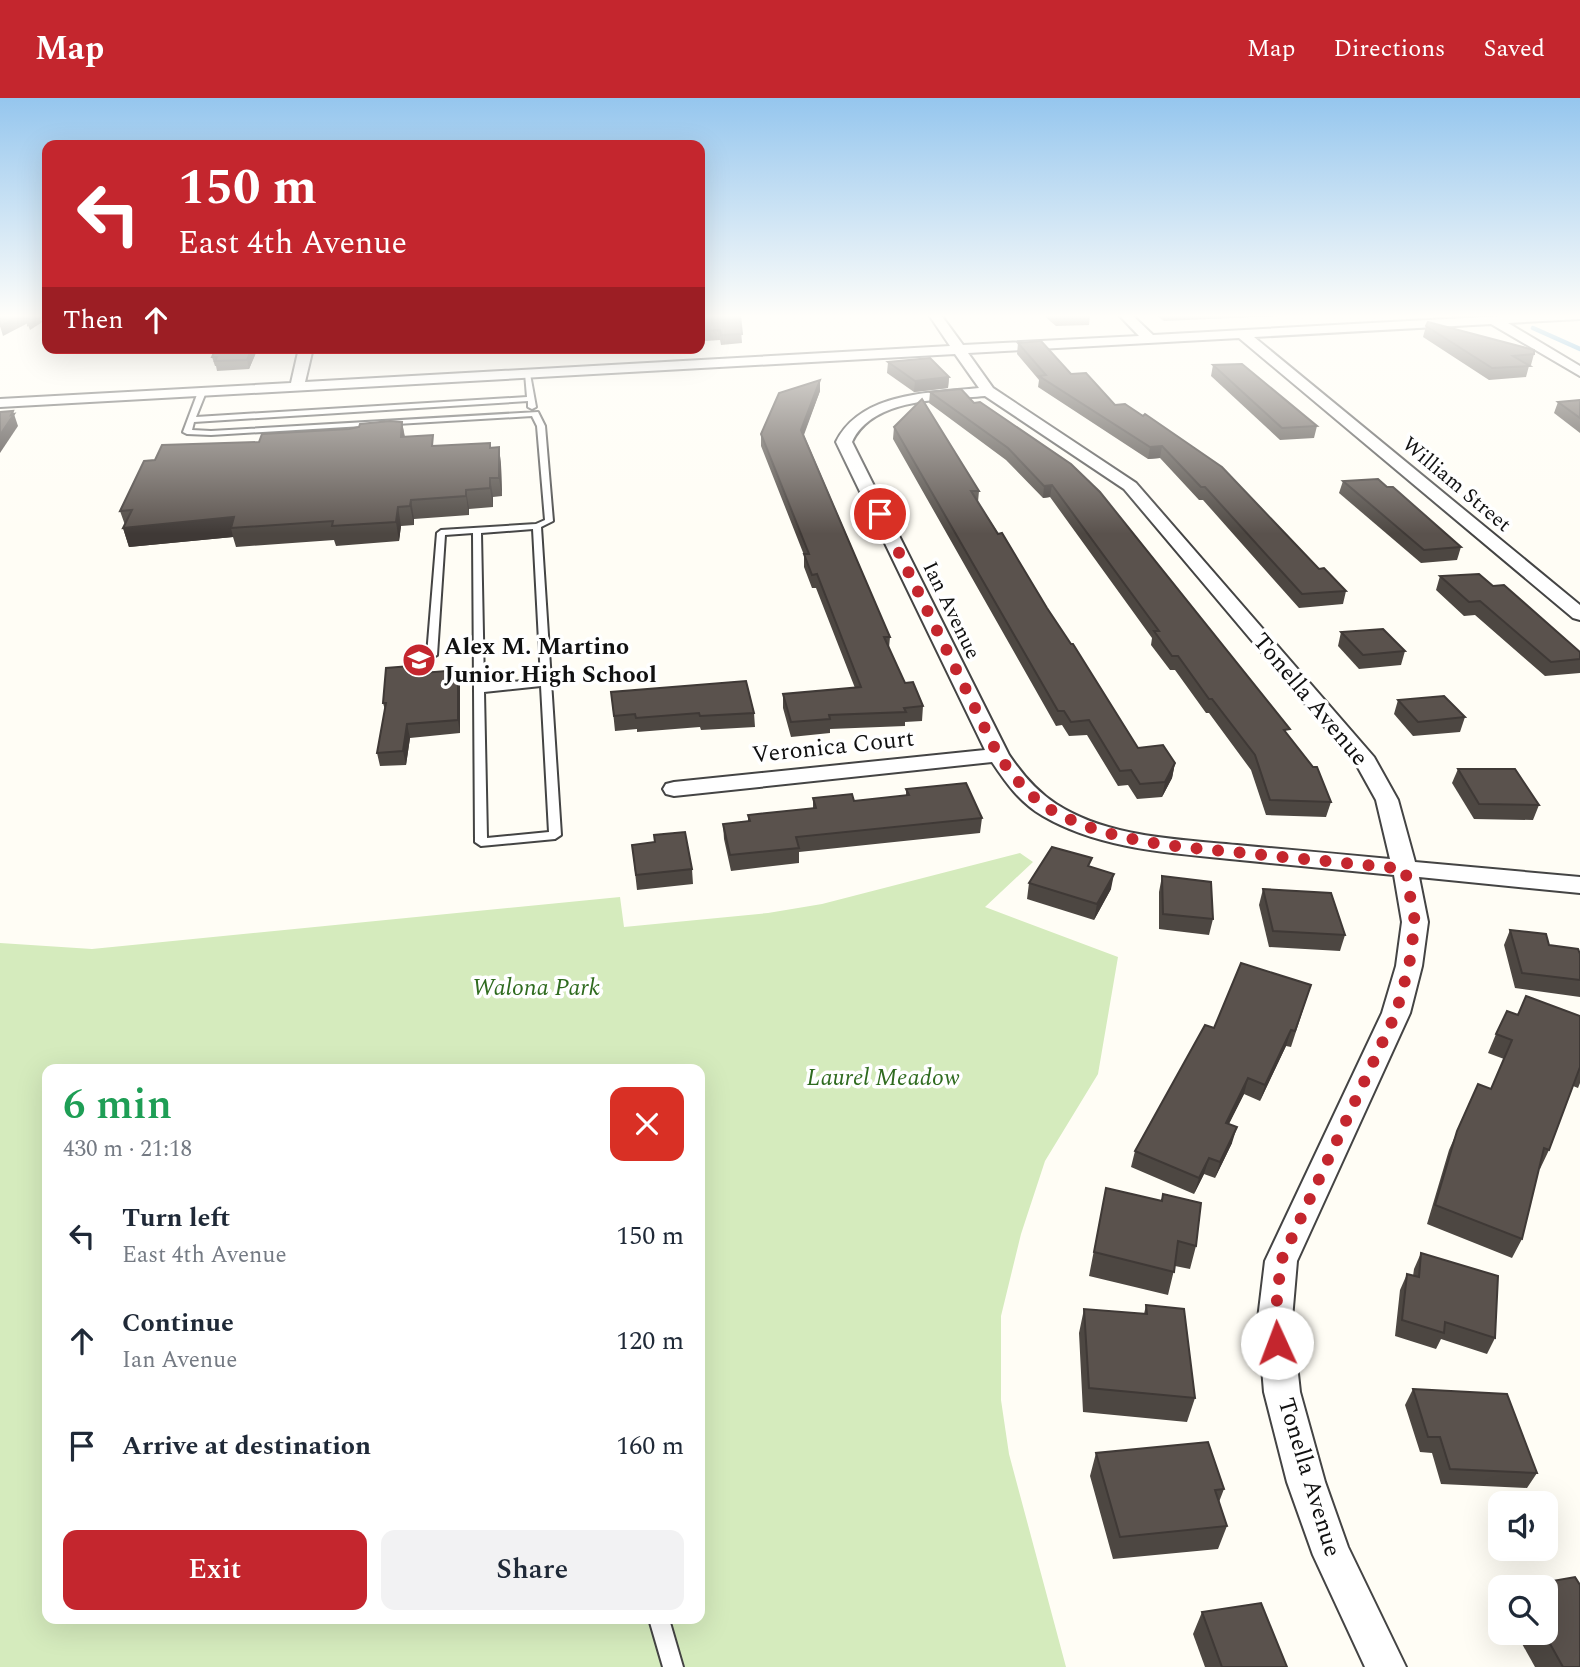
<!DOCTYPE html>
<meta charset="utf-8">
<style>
:root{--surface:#fff;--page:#f2f2f3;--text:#1f2937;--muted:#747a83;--accent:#c4262e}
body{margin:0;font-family:Spectral,serif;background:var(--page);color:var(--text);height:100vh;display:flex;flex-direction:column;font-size:26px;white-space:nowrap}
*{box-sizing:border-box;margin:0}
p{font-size:23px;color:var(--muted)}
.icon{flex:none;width:38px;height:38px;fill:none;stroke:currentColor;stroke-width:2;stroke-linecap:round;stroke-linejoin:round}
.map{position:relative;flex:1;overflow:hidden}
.side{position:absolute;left:42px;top:966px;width:663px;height:560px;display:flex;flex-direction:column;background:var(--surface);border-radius:14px;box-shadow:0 7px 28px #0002}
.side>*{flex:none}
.guide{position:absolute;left:42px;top:42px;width:663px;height:214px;border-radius:14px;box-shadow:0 7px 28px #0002;background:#c4262e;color:#fff;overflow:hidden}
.controls{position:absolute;left:1488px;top:1393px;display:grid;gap:14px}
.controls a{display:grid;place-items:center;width:70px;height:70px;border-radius:14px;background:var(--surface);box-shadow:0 7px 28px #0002;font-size:35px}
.pin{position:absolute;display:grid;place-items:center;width:60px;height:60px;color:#fff;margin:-30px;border:4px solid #fff;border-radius:50%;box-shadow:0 2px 7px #0007}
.me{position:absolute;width:77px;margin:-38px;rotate:358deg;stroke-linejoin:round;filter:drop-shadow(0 0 5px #0008)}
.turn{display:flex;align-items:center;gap:24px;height:147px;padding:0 21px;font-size:32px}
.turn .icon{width:91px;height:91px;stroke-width:2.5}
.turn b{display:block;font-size:49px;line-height:60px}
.then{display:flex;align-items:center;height:66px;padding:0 21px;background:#0003;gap:14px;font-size:26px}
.round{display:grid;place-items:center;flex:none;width:74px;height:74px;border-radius:14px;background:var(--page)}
.head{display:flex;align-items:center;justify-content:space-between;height:119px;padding:0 21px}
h1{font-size:42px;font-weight:600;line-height:52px;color:#1e9e55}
.cta{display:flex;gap:14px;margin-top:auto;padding:14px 21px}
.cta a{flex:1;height:80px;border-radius:14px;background:var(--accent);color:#fff;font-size:28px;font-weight:600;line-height:80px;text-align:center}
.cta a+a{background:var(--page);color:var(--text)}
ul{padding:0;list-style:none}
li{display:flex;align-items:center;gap:21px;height:105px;padding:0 21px}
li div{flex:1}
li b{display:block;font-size:26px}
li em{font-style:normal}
header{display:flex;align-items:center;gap:42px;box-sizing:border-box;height:98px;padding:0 35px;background:var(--accent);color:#fff}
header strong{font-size:33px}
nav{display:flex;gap:38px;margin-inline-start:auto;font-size:24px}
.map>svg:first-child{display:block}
.green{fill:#d5ebbd;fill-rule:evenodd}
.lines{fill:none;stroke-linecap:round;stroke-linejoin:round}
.stream{stroke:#3f96cf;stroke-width:4.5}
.lane-casing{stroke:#444;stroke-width:4}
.street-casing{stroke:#444;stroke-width:4}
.lane{fill:#fff;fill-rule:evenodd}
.street{fill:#fff;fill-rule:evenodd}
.wall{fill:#4d4742}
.shaded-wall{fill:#3f3936}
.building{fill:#5a524d;stroke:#3f3936;stroke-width:2}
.route{stroke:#c4262e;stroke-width:12;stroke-dasharray:0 21.6}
.labels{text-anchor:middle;stroke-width:7;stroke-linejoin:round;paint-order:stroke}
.far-street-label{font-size:21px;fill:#111;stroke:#fff}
.poi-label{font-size:24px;font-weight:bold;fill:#111;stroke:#fff;text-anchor:start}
.street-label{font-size:24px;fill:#111;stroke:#fff}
.park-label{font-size:24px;font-style:italic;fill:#2f6b1f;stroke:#fff}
</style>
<header>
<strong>Map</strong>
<nav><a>Map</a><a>Directions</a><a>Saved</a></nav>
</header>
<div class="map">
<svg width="1580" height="1569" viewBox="0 0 1580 1569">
<rect width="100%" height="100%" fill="#fffdf5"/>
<!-- green -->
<path class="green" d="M1020 755 1033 764 985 809 1118 859 1098 976 1045 1063 1021 1136 1001 1218V1302L1009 1356 1066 1569H0V845L92 851 620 799 624 829 768 815 822 806ZM47 971H700V1521H47Z"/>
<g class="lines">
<!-- stream -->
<path class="stream" d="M1533 230 1580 251"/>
<defs>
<g id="lane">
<path d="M9 217 47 219V223L12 219Z"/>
<path d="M196 250H219L199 253Z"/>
<path d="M525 275 530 276 536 309 532 311 528 309V303L194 324 192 332 211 333 538 314 545 328 553 423 541 429 561 737 555 741 481 748 475 744 473 435 445 437 437 557 432 560 427 557 437 435 441 432 536 426 545 422 537 328 532 318 211 337 187 336 183 334 198 294 202 292 206 294 196 319 527 299ZM533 431 541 581 484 587 481 435ZM541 588 549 734 487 740 484 594Z"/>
<path d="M649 1521H669L683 1569H663Z"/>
</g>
<path id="street" d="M929 217H941L963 247 1139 238 1119 217H1132L1153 237 1520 217H1580V221L1508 225 1580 268V278L1491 226 1254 239 1580 507V522L1573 520 1239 240 968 255 993 290 1136 385 1374 659 1398 702 1415 764 1580 779V795L1419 779 1428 824 1422 868 1410 915 1297 1163 1292 1221 1300 1294 1325 1384 1348 1449 1406 1569H1365L1313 1457 1287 1384 1264 1294 1258 1221 1265 1163 1382 915 1396 868 1402 824 1394 777C1342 772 1291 767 1240 762 1174 755 1101 752 1043 718 1020 705 1006 685 992 664L674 698 666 696 663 691 666 686 674 684 985 652 836 344C861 294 929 295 979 290L955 256 0 309V301L291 285 299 250H313L305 284 950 248ZM985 298 1124 391 1356 666 1376 702 1390 761C1339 756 1288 752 1237 747 1177 741 1109 740 1056 706 1036 693 1022 676 1009 657L852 344C873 299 943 302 985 298Z"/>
</defs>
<!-- lane casing -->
<use href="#lane" class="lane-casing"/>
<!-- street casing -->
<use href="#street" class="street-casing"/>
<!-- lane -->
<use href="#lane" class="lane"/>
<!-- street -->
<use href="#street" class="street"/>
</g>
<!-- wall -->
<g class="wall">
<path d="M700 217H740L742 245 721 247 720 242 705 243 700 222Z"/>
<path d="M1043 217H1090L1089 227 1056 228Z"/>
<path d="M1156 217H1303L1164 223Z"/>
<path d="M1426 228 1534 256 1531 267 1529 268 1526 279 1489 282 1423 239Z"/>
<path d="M1018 245 1071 276 1115 307 1319 471 1346 493 1343 506 1299 510 1203 402H1199L1160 360 1148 361 1038 289 1039 282 1017 256Z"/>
<path d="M258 250 249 271 217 273 216 268H215L212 259Z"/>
<path d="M888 264 949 279 948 290 914 294 887 275Z"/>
<path d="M1213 267 1317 328 1314 340 1280 342 1211 278Z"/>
<path d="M820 282V293L804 337 890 539 889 550 905 585 923 608 922 623 905 624V628L830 631V635L791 639 783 610V596L855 590 816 490H812L804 469V457L761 348V336Z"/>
<path d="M961 291 1288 637 1331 704 1326 719 1266 717 1251 672 1209 615H1206L1175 572H1170L1151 547 1152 540 1050 399 1043 400 1006 362 929 305 930 294Z"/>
<path d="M1580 302V335L1554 315 1558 304Z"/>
<path d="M402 324 405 339 435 348 499 349 501 367 502 398 493 399V409L469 411V417L414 421V427L401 428 399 443 336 448 334 442 236 449 233 439 129 449 123 430 125 427 120 413 155 362 259 344Z"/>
<path d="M894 329 979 393 978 404 1138 650 1175 665 1172 680 1162 699 1137 701 1128 687 1118 688 1087 637 1069 638 1062 627 1056 628 893 341Z"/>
<path d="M1343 383 1387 389 1461 449 1457 462 1421 465 1339 395Z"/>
<path d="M1440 478 1580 561V575L1545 578 1475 517 1464 518 1436 492Z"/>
<path d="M1341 534 1405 553 1401 567 1359 571 1338 548Z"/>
<path d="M410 568 412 575 460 585V635L410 640 406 667 380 668 377 655 385 612 383 605Z"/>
<path d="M611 594 754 615 755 629 701 632 700 629 637 634V631L615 633Z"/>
<path d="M1398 602 1465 619 1460 634 1413 638 1394 616Z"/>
<path d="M1458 671 1539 707 1533 722 1474 721 1452 685Z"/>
<path d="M906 691 982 720 980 735 799 754V765L731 773 724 741 723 726 748 723V717L813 710V700L854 703 906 698Z"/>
<path d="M654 737 692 771 693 786 637 792 632 747 655 744Z"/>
<path d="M1091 769 1111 791 1094 822 1027 801 1029 785Z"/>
<path d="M1162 778 1213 821 1209 837 1159 831V794Z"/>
<path d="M1263 791 1345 837 1340 853 1269 849 1259 807Z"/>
<path d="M1510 832 1549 847 1580 856V899L1515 890 1504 847Z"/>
<path d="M1311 887 1291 949 1286 948 1260 1003 1244 996 1229 1026 1232 1045 1215 1080 1204 1076 1194 1096 1131 1069 1135 1053Z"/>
<path d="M1518 917 1580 918V985L1578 990 1573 988 1549 1052 1540 1071H1539L1522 1141 1512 1160 1427 1126 1449 1052 1478 986 1491 991 1504 961 1488 955 1496 936Z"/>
<path d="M1106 1090 1161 1103 1163 1096 1196 1148 1190 1171 1175 1168 1168 1197 1089 1178Z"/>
<path d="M1421 1155 1495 1240 1487 1256 1441 1241 1436 1251 1395 1238 1400 1192 1407 1176 1413 1178 1414 1171Z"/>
<path d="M1146 1207 1195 1300 1187 1324 1083 1314 1079 1235 1084 1211 1144 1216Z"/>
<path d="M1413 1291 1537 1375 1527 1390 1441 1386 1432 1355 1420 1354 1405 1307Z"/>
<path d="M1096 1355 1224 1391 1219 1404 1227 1428 1218 1451 1113 1461 1090 1378Z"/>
<path d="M1202 1514 1287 1569H1205L1193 1536Z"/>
<path d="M1516 1535H1545L1580 1569H1535Z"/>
</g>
<!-- shaded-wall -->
<g class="shaded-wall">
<path d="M22 217H28L30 224 3 238 0 228Z"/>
<path d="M40 220 41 225 30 232 28 227Z"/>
<path d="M252 250H258L249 271 247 262Z"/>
<path d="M949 279 948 290 914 294 915 283Z"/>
<path d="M820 282V293L801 343V332Z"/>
<path d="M13 313 18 328 0 355V337Z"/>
<path d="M402 324 405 342 401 339Z"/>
<path d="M1162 348 1160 360 1148 361 1150 349Z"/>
<path d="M499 349 501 367 502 398 499 380Z"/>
<path d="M490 380 493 399V409L490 390Z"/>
<path d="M1052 387 1050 399 1043 400 1044 388Z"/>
<path d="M466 392 469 411V417L466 398Z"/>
<path d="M411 402 414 421V427L410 408Z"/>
<path d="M398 409 401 428 399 443 396 424Z"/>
<path d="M234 419 231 430 233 439 129 449 123 430Z"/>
<path d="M458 572 460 585V635L458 622Z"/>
<path d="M407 626 410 640 406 667 403 653Z"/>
<path d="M1175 665 1172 680 1162 699 1165 684Z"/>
<path d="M1114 776 1111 791 1094 822 1097 806Z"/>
<path d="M1291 932 1286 948 1260 1003 1265 987Z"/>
<path d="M1248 980 1244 996 1221 1041 1226 1025Z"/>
<path d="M1237 1029 1232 1045 1215 1080 1220 1064Z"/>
<path d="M1209 1060 1204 1076 1194 1096 1199 1080Z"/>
</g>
<!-- building -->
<g class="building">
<path d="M0 217H22L0 228Z"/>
<path d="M701 217H740L742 236 721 237 720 232 705 233Z"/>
<path d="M1054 217H1090L1057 219Z"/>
<path d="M28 218 40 220 28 227Z"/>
<path d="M1428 224 1534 252V256L1513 258 1530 268 1492 270 1426 228Z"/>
<path d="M1041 243 1071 276 1086 275 1115 307 1125 306 1143 318 1145 316 1222 369 1319 471 1324 470 1346 493 1302 496 1205 389H1201L1162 348 1150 349 1039 278 1046 277 1018 245Z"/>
<path d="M216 250H252L247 262 215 263 217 259H212Z"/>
<path d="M930 260 949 279 915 283 888 264Z"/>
<path d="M1242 266 1317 328 1282 330 1213 267Z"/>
<path d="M820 282 801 332 890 539H884L905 585 913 584 923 608 904 610 906 614 829 617 830 621 791 624 783 596 861 589 817 476 812 477 804 456H809L761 336 779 295Z"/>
<path d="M961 291 974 305 980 304 1071 366 1100 394 1290 631 1284 632 1313 669H1317L1331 704 1270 702 1255 657 1212 601H1209L1178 558H1172L1154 533H1159L1052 387 1044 388 1008 350 930 294Z"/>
<path d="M922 301 979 393H971L998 436 1002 435 1047 510 1071 546H1073L1138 650 1163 647 1175 665 1165 684 1140 686 1131 672 1120 673 1089 622 1071 624 1064 613H1058L894 329Z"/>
<path d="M1580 302V320L1558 304Z"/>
<path d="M13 313 11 317 14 316 0 337V314Z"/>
<path d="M390 323 402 324 401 339 433 337 432 348 490 345V350L499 349V380H490V390L466 392V398L411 402 410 408 398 409 396 424 332 428 333 423 231 430 234 419 123 430 132 412 120 413 144 363 155 362 162 347 259 344 262 336 349 331 359 329 360 326Z"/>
<path d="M1378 381 1387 389H1393L1461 449 1424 452 1343 383Z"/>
<path d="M1479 476 1493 488 1504 487 1580 554V561L1551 564 1480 503 1469 504 1440 478Z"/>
<path d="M1383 531 1405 553 1363 557 1341 534Z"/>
<path d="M410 568V576L458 572V622L407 626 403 653 377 655 386 605H383L386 570Z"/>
<path d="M746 583 754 615 700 618 699 615 636 620 635 616 614 618 611 594Z"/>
<path d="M1444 598 1465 619 1418 624 1398 602Z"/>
<path d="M1458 671H1515L1539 707 1479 706Z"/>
<path d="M966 685 982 720 796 739 799 750 730 757 723 726 750 723 748 717 816 710 813 700 852 696 854 703 909 697 906 691Z"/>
<path d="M685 734 692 771 636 777 632 747 655 744 654 737Z"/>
<path d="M1052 749 1092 760 1088 768 1114 776 1097 806 1029 785Z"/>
<path d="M1162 778 1211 784 1213 821 1163 816Z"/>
<path d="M1263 791 1331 795 1345 837 1273 833Z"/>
<path d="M1510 832 1546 836 1549 847 1578 851 1580 856V882L1522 875Z"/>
<path d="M1241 865 1311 887 1295 933 1291 932 1265 987 1248 980 1226 1025 1237 1029 1220 1064 1209 1060 1199 1080 1135 1053 1205 927 1214 930Z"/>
<path d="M1526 898 1580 918V969L1549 1052 1544 1050 1522 1141 1435 1107 1457 1033 1478 986 1491 991 1512 942 1496 936 1507 913 1518 917Z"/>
<path d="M1106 1090 1162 1103 1163 1096 1201 1105 1196 1148 1178 1143 1174 1174 1094 1154Z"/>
<path d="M1421 1155 1498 1178 1495 1240 1445 1224 1444 1235 1402 1222 1407 1176 1419 1179Z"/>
<path d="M1146 1207 1184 1211 1195 1300 1089 1290 1084 1211 1147 1216Z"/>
<path d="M1413 1291 1507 1296 1537 1375 1450 1371 1440 1339H1428Z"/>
<path d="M1208 1344 1224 1391 1215 1392 1227 1428 1120 1439 1096 1355Z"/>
<path d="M1575 1479 1580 1487V1569H1563L1544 1535H1545V1489H1519Z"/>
<path d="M1261 1505 1287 1569H1222L1202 1514Z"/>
</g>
<!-- sky -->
<linearGradient id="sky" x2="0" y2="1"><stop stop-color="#95c6ee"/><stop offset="0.5" stop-color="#fffefa"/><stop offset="1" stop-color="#fffefa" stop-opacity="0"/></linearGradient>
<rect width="1580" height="436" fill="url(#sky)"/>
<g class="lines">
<!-- route -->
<path class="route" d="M880 416 998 657C1014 679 1029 699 1053 713 1110 744 1172 748 1234 754 1291 760 1348 765 1405 771L1415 824 1409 868 1396 915 1281 1163 1275 1221 1277 1245"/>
</g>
<!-- icons -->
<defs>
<symbol id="school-disc" viewBox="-11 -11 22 22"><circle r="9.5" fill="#c4262e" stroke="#fff"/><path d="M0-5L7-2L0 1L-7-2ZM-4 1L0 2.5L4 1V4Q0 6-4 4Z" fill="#fff"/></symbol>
</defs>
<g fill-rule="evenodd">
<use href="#school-disc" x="400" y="543" width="38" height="38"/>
</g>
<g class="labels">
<!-- far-street labels -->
<g class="far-street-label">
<text transform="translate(1457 386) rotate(40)" y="7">William Street</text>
<text transform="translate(952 512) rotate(64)" y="7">Ian Avenue</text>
</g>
<!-- poi labels -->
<g class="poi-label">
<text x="444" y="556">Alex M. Martino<tspan x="444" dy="28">Junior High School</tspan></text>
</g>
<!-- street labels -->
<g class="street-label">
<text transform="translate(1311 601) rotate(50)" y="8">Tonella Avenue</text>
<text transform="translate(833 648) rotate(-6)" y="8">Veronica Court</text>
<text transform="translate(1310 1379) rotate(73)" y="8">Tonella Avenue</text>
</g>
<!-- park labels -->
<g class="park-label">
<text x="536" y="897">Walona Park</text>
<text x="883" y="987">Laurel Meadow</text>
</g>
</g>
</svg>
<div class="controls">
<a><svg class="icon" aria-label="sound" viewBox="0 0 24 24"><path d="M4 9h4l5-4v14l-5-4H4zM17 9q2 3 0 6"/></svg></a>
<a><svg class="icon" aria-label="search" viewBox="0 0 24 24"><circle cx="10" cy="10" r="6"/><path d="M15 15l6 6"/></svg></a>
</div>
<div class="pin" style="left:880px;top:416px;background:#d93025"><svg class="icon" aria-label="arrive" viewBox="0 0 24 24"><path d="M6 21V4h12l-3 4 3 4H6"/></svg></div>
<svg class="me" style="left:1277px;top:1245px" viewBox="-20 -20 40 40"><circle r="19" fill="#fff"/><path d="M0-13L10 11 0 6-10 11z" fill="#c4262e"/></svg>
<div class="guide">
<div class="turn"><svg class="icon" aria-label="left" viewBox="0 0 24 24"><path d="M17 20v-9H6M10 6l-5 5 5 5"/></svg><div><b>150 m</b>East 4th Avenue</div></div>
<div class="then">Then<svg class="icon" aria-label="ahead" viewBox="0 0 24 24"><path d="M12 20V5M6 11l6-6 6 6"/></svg></div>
</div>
<section class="side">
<div class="head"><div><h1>6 min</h1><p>430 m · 21:18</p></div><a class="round" style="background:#d93025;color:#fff"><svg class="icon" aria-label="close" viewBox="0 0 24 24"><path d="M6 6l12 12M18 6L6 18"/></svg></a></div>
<ul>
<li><svg class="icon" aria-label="left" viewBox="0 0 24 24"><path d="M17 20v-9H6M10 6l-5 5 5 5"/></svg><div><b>Turn left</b><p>East 4th Avenue</p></div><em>150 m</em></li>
<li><svg class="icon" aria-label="ahead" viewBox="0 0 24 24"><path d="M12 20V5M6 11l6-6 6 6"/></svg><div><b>Continue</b><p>Ian Avenue</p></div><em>120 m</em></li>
<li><svg class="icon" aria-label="arrive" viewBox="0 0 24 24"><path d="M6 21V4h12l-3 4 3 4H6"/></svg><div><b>Arrive at destination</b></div><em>160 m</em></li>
</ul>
<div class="cta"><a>Exit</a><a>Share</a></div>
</section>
</div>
